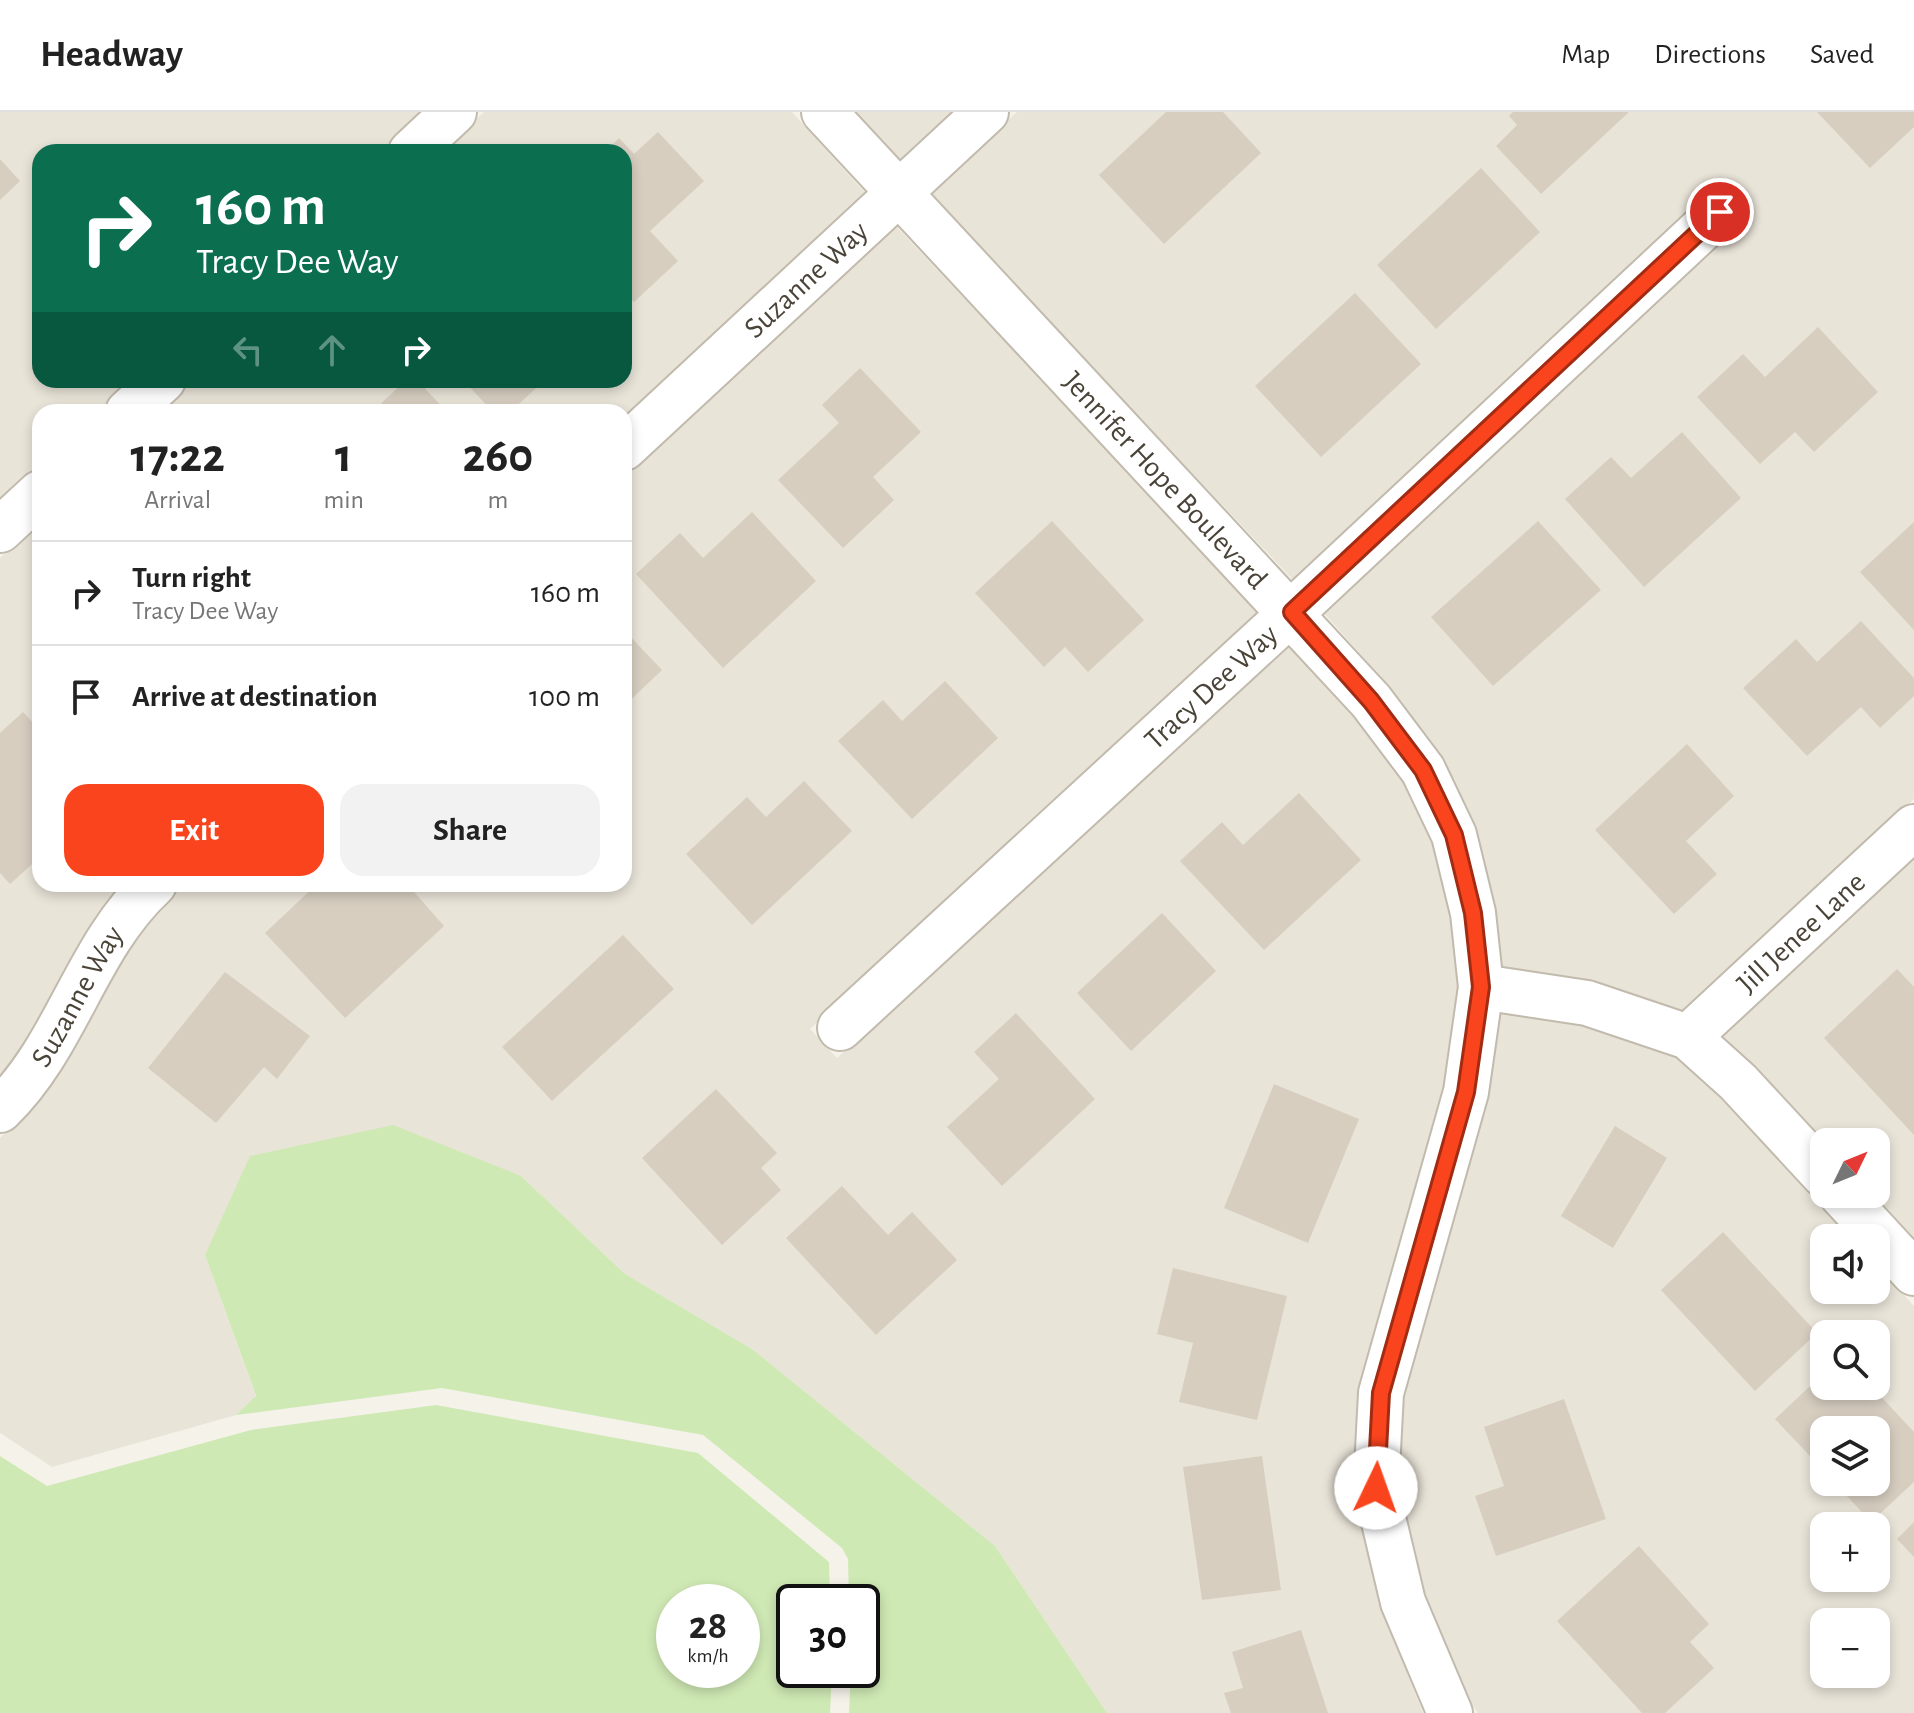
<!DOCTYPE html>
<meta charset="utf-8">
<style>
:root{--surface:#fff;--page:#f2f2f2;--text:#222;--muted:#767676;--line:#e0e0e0;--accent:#fa441d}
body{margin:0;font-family:"Alegreya Sans",sans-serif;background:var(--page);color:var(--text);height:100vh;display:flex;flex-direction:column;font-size:30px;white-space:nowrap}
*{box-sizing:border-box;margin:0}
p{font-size:26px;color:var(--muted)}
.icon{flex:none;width:44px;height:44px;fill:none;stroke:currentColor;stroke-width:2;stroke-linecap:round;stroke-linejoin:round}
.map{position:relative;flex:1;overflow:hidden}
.panel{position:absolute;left:32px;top:292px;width:600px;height:488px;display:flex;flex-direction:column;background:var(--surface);border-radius:24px;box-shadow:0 4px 12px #0003}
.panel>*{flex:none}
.hud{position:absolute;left:32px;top:32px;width:600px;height:244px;border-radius:24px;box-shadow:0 4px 12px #0003;background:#0b6e4f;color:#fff;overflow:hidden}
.needle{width:52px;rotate:47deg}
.fabs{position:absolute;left:1810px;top:1016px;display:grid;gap:16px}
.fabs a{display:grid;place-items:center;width:80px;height:80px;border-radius:16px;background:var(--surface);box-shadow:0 4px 12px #0003;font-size:40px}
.speed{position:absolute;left:656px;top:1472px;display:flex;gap:16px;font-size:40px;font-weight:700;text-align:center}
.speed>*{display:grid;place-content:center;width:104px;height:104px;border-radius:50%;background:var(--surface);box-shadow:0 4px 12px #0003;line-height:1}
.speed small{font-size:20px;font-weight:400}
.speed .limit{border:4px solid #111;border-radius:12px;background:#fff;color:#111}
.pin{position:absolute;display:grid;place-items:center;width:68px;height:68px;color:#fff;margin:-34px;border:4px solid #fff;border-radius:50%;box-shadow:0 2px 8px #0007}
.me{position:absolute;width:88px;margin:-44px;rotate:3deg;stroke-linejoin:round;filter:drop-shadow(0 0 6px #0008)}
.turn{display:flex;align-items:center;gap:28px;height:168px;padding:0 32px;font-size:36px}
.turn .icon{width:104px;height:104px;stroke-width:2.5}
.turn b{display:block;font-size:56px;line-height:68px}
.lanes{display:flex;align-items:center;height:76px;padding:0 32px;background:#0003;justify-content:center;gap:40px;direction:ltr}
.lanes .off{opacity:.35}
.eta{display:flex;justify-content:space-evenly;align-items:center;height:136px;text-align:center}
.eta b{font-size:48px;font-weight:700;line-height:56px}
.primary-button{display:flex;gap:16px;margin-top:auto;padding:16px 32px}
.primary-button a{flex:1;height:92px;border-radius:24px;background:var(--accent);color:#fff;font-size:32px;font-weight:700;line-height:92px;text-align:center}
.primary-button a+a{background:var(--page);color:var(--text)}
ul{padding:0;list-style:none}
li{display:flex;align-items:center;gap:24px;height:104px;padding:0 32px;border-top:2px solid var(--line)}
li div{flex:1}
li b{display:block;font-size:30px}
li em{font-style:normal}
header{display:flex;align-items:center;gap:48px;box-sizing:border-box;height:112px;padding:0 40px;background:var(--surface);border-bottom:2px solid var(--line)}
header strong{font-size:38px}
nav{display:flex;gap:44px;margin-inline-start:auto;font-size:28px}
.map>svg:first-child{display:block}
.residential{fill:#e9e4d8;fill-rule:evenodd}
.green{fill:#cfe9b4;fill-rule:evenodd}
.building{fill:#d7cec0}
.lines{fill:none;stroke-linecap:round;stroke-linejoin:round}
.minor-casing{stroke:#c1baad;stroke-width:48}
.minor{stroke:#fff;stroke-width:44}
.route-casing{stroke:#a22c13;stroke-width:20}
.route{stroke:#fa441d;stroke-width:14}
.labels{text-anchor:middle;stroke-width:6;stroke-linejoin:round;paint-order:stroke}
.street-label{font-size:30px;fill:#494338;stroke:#fff}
</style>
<header>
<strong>Headway</strong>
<nav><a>Map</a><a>Directions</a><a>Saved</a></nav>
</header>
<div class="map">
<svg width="1914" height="1601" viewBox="0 0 1914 1601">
<rect width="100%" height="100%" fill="#f5f2ea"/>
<!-- residential -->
<g class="residential">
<path d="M0 0H424L380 40H40V268H133L98 300H40V354L0 390Z"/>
<path d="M484 0H792L867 83 624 308V300H158L193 268H624V40H441Z"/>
<path d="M854 0H957L901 52Z"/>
<path d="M1017 0H1914V687L1684 901 1596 870 1501 855 1495 793 1475 716 1443 647 1389 574 1323 500 1750 99 1722 70 1295 470 929 82Z"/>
<path d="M895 113 1261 502 810 917 837 946 1289 531 1354 604 1404 671 1433 732 1452 807 1459 875 1445 978 1354 1378 1382 1498 1423 1601H1107L995 1434 752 1237 625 1162 521 1064 205 1143 256 1285 236 1303 52 1355 0 1321V1026L36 991 68 946 137 819 183 772H624V363Z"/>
<path d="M40 409V772H126L101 800 33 926 0 969V446Z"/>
<path d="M1914 743V1127L1873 1082H1876V1030H1824L1755 955 1720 923Z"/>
<path d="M1499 899 1579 912 1674 944 1721 987 1851 1126H1824V1178H1876V1153L1914 1194V1601H1478L1462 1577 1423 1482 1398 1372 1403 1281ZM1824 1222H1876V1274H1824ZM1824 1318H1876V1370H1824ZM1824 1414H1876V1466H1824ZM1824 1510H1876V1562H1824Z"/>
</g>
<!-- green -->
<g class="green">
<path d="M393 1013 521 1064 625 1162 752 1237 995 1434 1107 1601H849L851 1558H862V1490H849L848 1447 842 1436 703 1323 442 1276 236 1303 256 1284 205 1143 250 1044Z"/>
<path d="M436 1293 698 1341 829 1450 830 1490H794V1558H832L830 1601H0V1344L47 1374 251 1318ZM674 1490H742V1558H674Z"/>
</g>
<!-- building -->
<g class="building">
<path d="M1166 0H1223L1261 41 1164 132 1099 63Z"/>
<path d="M1513 0H1629L1541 82 1496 34 1517 13 1509 4Z"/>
<path d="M1817 0H1914V15L1870 56Z"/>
<path d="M658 20 704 69 650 119 678 149 634 190 624 180V40H605L619 26 634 42Z"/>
<path d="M0 47 20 69 0 88Z"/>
<path d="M1481 56 1540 120 1436 217 1377 153Z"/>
<path d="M1355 181 1421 252 1321 345 1255 274Z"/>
<path d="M1818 215 1878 280 1814 340 1795 320 1760 352 1697 285 1743 242 1765 265Z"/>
<path d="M860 256 921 320 873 365 894 388 843 436 778 368 839 311 822 293Z"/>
<path d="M406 268H417L447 300H372Z"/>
<path d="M463 268H545L510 300H493Z"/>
<path d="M1682 320 1741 386 1644 475 1565 387 1611 345 1631 366Z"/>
<path d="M752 400 816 469 723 556 636 462 680 421 703 446Z"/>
<path d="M1052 409 1144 508 1088 560 1065 535 1044 555 975 481Z"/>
<path d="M1538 409 1601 478 1493 574 1431 505Z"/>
<path d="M1914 410V518L1860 460Z"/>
<path d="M1861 509 1914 566V584L1880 616 1861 595 1807 644 1743 576 1796 527 1817 550Z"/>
<path d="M624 518 662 558 624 594Z"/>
<path d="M945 569 998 626 912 707 838 629 883 588 902 609Z"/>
<path d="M23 600 40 618V704L35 709 40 714V745L10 772 0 761V621Z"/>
<path d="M1687 632 1734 684 1686 729 1717 762 1674 802 1595 718Z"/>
<path d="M804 669 852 719 752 813 686 742 747 685 766 705Z"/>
<path d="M1299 681 1361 748 1264 838 1180 749 1222 710 1243 733Z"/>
<path d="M317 772H407L444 814 345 906 265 821Z"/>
<path d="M1162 801 1216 859 1131 939 1077 881Z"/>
<path d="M623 823 674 877 552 989 502 935Z"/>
<path d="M1897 857 1914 875V1023L1824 926Z"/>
<path d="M225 860 310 924 277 967 264 955 216 1011 148 956Z"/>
<path d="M1016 901 1095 987 1002 1074 947 1015 999 967 974 940Z"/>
<path d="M1274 972 1359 1007 1308 1131 1224 1096Z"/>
<path d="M716 977 777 1041 761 1056 781 1078 722 1133 642 1046Z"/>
<path d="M1615 1014 1667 1046 1613 1136 1561 1104Z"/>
<path d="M842 1074 888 1123 912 1100 957 1148 876 1223 786 1126Z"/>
<path d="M1723 1120 1817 1221 1755 1279 1661 1178Z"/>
<path d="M1173 1156 1287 1184 1257 1308 1179 1290 1193 1231 1157 1222Z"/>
<path d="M1824 1261V1274H1871L1914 1320V1370L1871 1410 1834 1370H1876V1318H1824V1359L1775 1307Z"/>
<path d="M1564 1287 1606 1407 1496 1444 1475 1384 1504 1374 1484 1315Z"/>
<path d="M1262 1344 1281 1478 1202 1488 1183 1355Z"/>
<path d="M1914 1410V1445L1897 1427Z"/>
<path d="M1639 1434 1709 1512 1690 1530 1714 1556 1665 1601H1642L1557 1509Z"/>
<path d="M1301 1518 1328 1601H1231L1224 1581 1243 1576 1232 1540Z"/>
</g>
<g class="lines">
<defs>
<g id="minor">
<path id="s1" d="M824 0 1371 589 1423 658 1454 723 1473 801 1481 875 1466 980 1381 1281 1376 1376 1403 1490 1450 1601"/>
<path d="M411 40 454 0"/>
<path d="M128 300 163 268"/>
<path id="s2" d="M624 336 986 0"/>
<path d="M0 418 40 381"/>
<path d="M1481 875 1587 891 1688 925 1738 970 1824 1063"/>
<path id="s3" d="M840 916 1292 500 1720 100"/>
<path id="s4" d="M1688 925 1914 715"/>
<path id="s5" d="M0 998C68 932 85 836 154 772"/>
<path d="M1841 1082 1914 1161"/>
</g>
</defs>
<!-- minor casing -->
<use href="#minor" class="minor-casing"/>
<!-- minor -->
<use href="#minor" class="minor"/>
</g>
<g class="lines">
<defs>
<path id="route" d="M1376 1376 1381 1281 1466 980 1481 875 1473 801 1454 723 1423 658 1371 589 1292 500 1720 100"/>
</defs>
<!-- route casing -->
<use href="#route" class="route-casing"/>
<!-- route -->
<use href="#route" class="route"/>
</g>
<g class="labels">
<!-- street labels -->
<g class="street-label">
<text dy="10" stroke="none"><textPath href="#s2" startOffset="248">Suzanne Way</textPath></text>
<text dy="10" stroke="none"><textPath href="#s1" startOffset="502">Jennifer Hope Boulevard</textPath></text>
<text dy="10" stroke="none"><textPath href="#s3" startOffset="504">Tracy Dee Way</textPath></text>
<text dy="10" stroke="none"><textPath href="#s4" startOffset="154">Jill Jenee Lane</textPath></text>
<text dy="10" stroke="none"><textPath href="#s5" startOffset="138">Suzanne Way</textPath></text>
</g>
</g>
</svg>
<div class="fabs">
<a><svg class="needle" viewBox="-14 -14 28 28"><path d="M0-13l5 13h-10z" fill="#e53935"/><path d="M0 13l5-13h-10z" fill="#767676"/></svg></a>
<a><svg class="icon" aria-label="sound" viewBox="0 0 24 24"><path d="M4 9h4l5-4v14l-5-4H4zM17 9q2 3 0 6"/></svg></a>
<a><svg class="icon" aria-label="search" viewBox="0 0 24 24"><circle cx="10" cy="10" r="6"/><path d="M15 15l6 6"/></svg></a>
<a><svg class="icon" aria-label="layers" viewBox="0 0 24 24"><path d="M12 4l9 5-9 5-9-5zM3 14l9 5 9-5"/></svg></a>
<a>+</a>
<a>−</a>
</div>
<div class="speed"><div>28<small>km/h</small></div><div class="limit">30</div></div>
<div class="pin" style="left:1720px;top:100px;background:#d93025"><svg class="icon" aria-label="arrive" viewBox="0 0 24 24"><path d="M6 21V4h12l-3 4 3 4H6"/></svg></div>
<svg class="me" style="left:1376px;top:1376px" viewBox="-20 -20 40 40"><circle r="19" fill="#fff"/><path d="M0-13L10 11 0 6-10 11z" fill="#fa441d"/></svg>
<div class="hud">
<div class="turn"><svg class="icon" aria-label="right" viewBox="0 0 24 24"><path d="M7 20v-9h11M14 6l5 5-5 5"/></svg><div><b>160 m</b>Tracy Dee Way</div></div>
<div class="lanes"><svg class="icon off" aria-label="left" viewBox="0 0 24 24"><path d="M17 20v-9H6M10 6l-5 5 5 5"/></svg><svg class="icon off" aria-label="ahead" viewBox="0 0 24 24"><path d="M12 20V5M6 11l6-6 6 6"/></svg><svg class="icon" aria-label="right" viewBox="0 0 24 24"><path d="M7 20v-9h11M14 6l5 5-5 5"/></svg></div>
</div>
<section class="panel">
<div class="eta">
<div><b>17:22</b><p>Arrival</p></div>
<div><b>1</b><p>min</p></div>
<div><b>260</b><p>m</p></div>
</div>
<ul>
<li><svg class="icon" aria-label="right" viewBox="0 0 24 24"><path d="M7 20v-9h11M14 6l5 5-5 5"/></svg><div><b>Turn right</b><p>Tracy Dee Way</p></div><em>160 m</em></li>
<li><svg class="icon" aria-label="arrive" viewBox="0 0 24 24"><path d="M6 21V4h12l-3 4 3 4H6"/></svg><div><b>Arrive at destination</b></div><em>100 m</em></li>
</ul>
<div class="primary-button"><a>Exit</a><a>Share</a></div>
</section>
</div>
